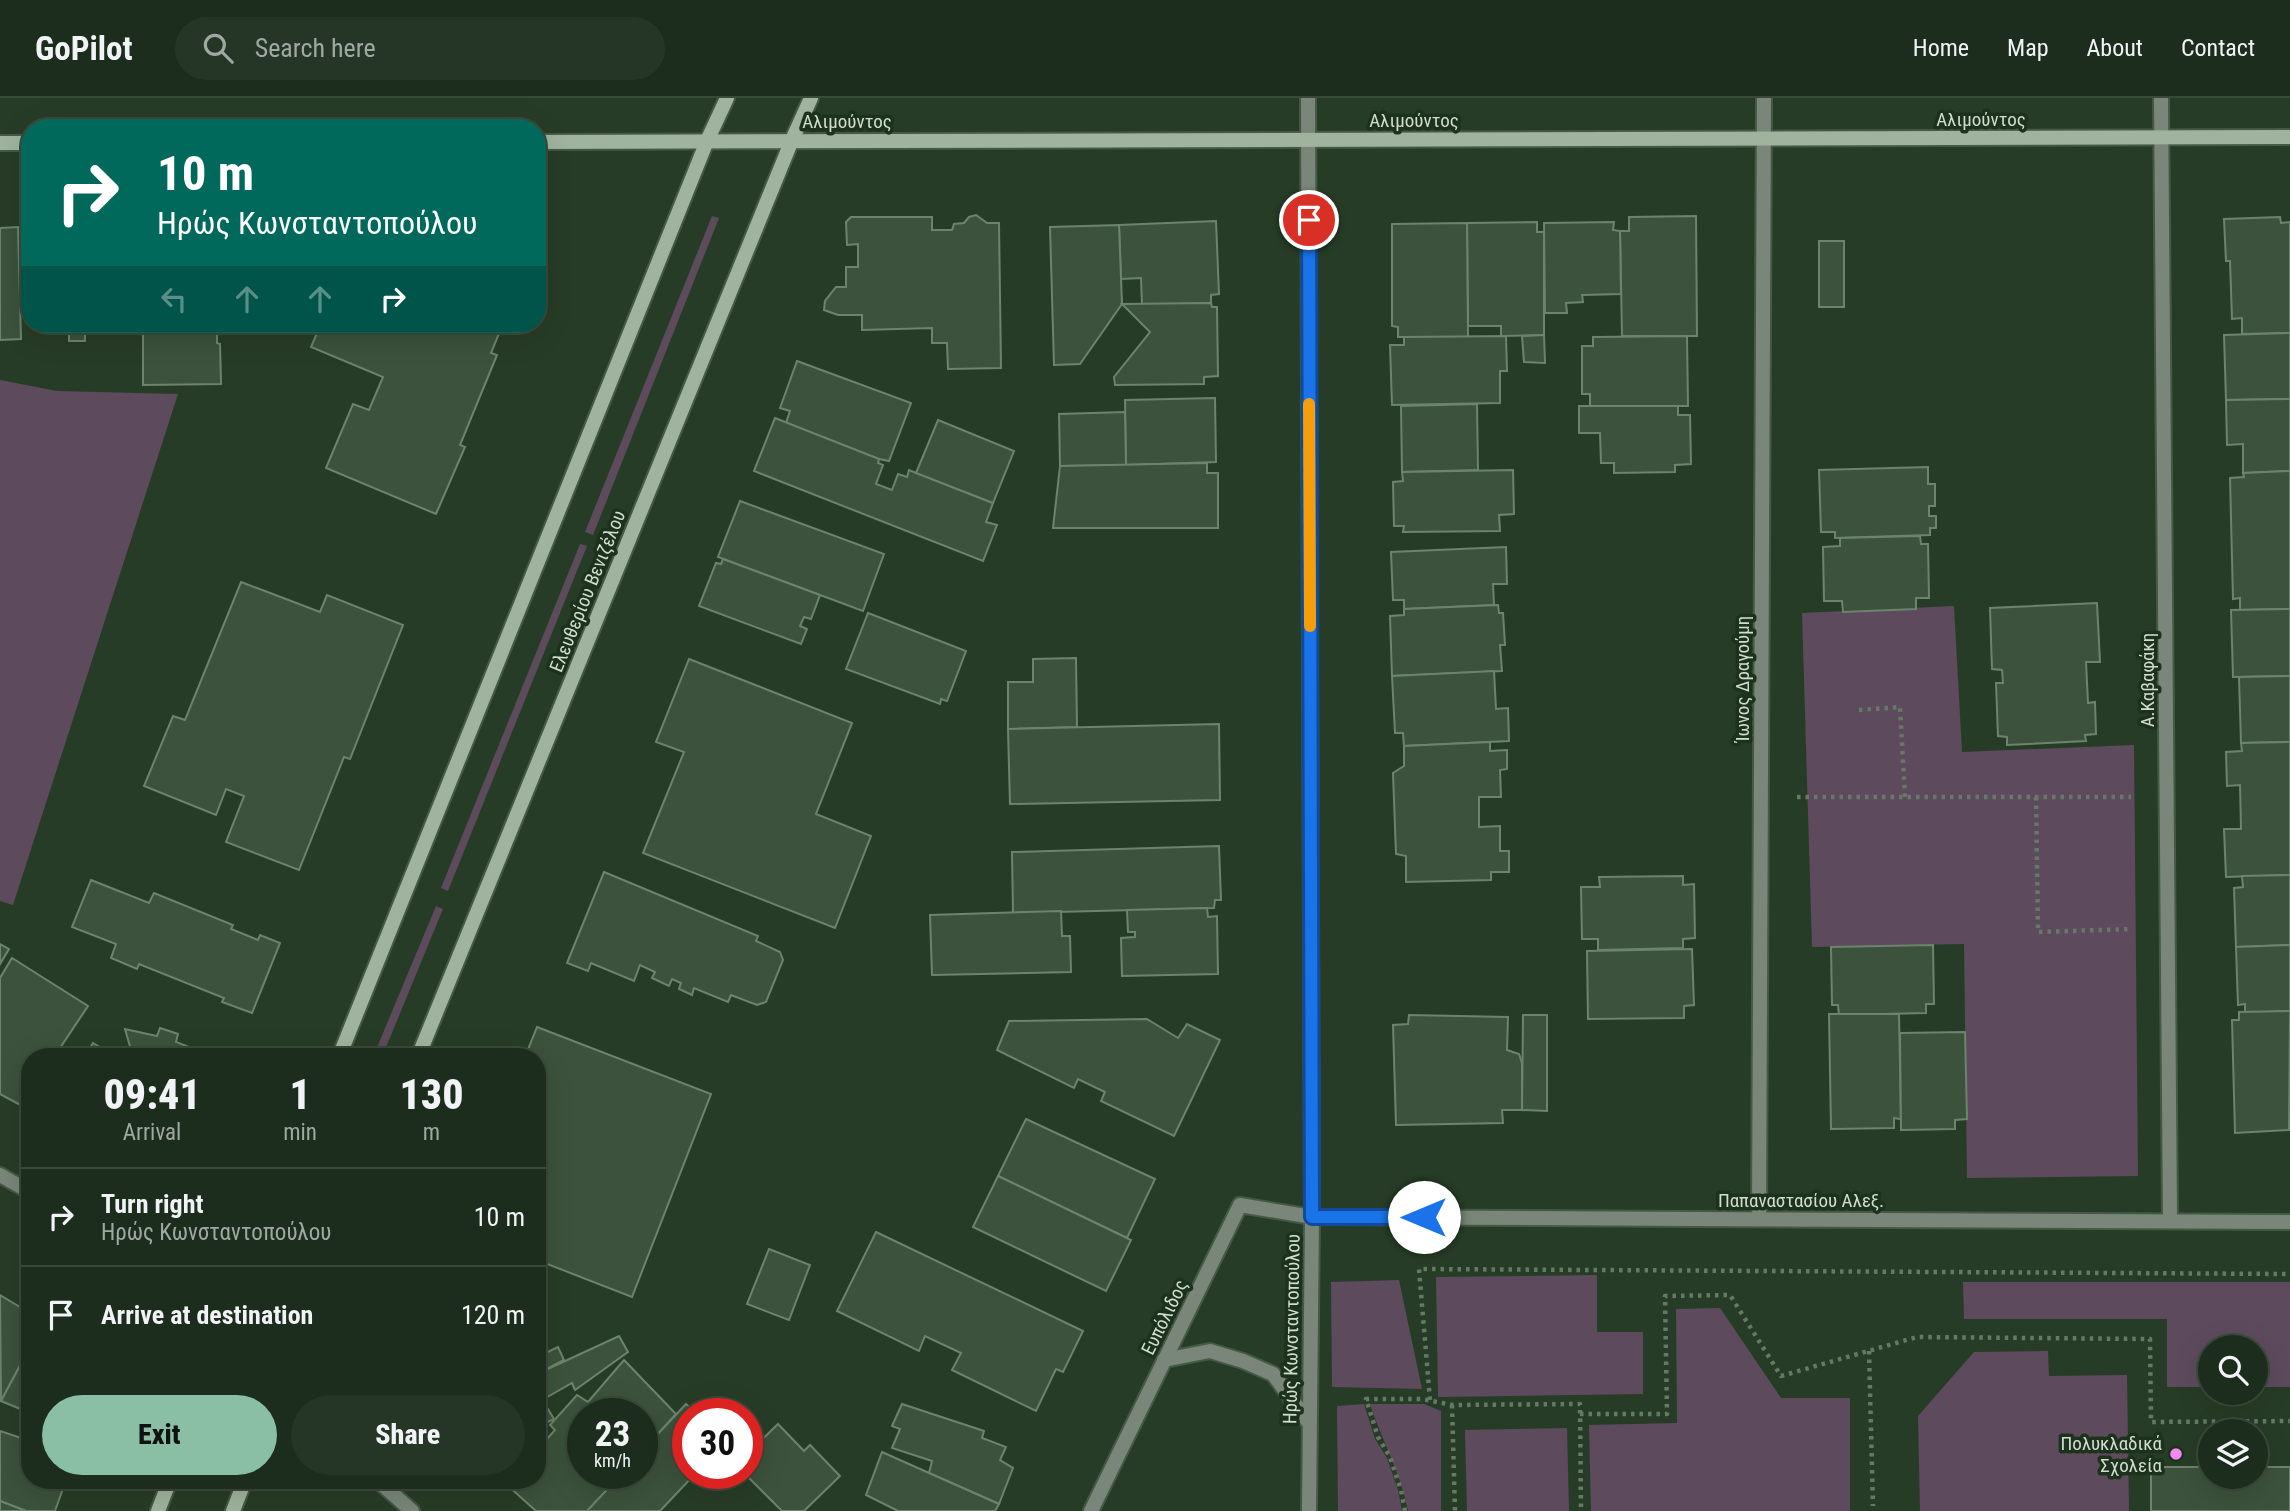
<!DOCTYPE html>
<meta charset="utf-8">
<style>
:root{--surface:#1d2d1d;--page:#253526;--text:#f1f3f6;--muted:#a0a8a4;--line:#3b493b;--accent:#8abfa5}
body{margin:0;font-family:"Roboto Condensed",sans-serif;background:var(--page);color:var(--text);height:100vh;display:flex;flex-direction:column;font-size:26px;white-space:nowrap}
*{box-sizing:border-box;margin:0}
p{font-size:23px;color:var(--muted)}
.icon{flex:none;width:38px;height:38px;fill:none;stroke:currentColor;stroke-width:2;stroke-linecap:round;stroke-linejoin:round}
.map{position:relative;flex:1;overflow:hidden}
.drawer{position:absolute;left:21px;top:950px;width:525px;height:441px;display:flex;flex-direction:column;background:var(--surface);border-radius:28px;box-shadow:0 7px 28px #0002,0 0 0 2px var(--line)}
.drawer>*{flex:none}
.top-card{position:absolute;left:21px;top:21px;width:525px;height:214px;border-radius:28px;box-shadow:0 7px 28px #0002,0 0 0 2px var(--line);background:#00695c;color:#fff;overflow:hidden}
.fabs{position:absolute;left:2198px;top:1237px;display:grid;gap:14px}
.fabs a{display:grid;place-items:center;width:70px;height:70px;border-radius:50%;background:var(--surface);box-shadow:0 7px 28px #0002,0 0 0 2px var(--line);font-size:35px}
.speed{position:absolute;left:567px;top:1300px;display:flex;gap:14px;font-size:35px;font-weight:700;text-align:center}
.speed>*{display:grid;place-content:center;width:91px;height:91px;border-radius:50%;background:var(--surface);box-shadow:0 7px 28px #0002,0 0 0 2px var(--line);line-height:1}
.speed small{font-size:18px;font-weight:400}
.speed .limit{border:10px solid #d22;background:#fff;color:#111}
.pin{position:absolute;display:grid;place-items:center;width:60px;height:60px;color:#fff;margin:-30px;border:4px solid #fff;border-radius:50%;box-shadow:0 2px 7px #0007}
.me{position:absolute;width:77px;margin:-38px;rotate:270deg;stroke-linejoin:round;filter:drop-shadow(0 0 5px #0008)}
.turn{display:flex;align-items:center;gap:24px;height:147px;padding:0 21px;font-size:32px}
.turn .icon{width:91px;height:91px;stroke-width:2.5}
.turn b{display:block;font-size:49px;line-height:60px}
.lanes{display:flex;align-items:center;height:66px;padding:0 21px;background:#0003;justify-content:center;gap:35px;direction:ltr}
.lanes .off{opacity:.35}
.eta{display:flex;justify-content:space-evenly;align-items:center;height:119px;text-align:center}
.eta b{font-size:42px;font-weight:800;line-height:49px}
.action{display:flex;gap:14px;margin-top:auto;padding:14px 21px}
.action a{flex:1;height:80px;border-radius:42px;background:var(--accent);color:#111;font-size:28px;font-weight:800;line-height:80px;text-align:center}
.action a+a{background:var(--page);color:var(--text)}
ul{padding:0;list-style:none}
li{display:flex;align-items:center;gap:21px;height:98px;padding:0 21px;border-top:2px solid var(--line)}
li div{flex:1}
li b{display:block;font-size:26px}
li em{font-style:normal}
header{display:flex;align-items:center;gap:42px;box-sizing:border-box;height:98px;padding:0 35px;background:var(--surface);border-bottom:2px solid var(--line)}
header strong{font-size:33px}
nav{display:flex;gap:38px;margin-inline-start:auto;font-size:24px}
.search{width:490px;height:63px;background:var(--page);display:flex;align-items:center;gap:18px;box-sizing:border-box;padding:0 24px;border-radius:38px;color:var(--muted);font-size:26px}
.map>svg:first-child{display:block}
.green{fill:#5e4a5d}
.building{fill:#3c523c;stroke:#6c846b;stroke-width:2}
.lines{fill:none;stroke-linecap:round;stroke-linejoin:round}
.street-casing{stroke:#455945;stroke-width:18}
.secondary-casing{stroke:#455945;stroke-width:18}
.path{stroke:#667866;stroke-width:4.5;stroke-dasharray:3.5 5;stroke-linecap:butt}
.street{stroke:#798679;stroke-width:14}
.secondary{stroke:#9fb39e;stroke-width:14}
.route-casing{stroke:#114b97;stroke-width:18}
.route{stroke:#1a73e8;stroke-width:12}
.slow{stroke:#f59e0b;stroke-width:12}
.poi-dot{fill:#f28af2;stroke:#1d321d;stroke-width:2.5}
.labels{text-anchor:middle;stroke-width:7;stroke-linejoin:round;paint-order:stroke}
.street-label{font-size:19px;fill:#d0ddd0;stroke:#1d321d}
.poi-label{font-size:19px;fill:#d0ddd0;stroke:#1d321d;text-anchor:end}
</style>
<header>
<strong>GoPilot</strong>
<div class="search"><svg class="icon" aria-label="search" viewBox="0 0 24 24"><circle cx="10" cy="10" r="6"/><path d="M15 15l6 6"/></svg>Search here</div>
<nav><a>Home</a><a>Map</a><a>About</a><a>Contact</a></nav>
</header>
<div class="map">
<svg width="2290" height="1413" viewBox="0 0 2290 1413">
<rect width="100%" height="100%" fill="#273c27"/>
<!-- green -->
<g class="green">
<path d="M712 118 719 120 593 437 585 434Z"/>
<path d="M0 282 57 293 178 296 13 807 0 803Z"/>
<path d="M580 446 587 448 448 793 441 790Z"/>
<path d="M1954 508 1962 654 2134 647 2138 1078 1967 1080 1964 846 1812 849 1802 515Z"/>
<path d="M436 808 443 811 382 959H373Z"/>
<path d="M1597 1177V1234H1643V1296L1438 1299 1436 1179Z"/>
<path d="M1399 1182 1422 1291 1332 1289 1331 1184Z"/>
<path d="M1963 1184H2290V1289H2256V1250H2210V1289H2167V1221H1964Z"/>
<path d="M1720 1210 1781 1300H1850V1413H1591L1589 1327 1677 1325 1676 1211Z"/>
<path d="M2048 1253 2049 1278 2127 1277 2129 1413H1920L1918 1318 1974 1254Z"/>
<path d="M1364 1306 1375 1341 1387 1360 1398 1392 1402 1413H1338L1337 1308Z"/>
<path d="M1370 1306H1424L1441 1313V1413H1408C1401 1375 1382 1343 1370 1306Z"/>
<path d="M1567 1330 1569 1413H1467L1465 1332Z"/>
</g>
<!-- building -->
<g class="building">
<path d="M976 117 987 125H999L1001 270 948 271 947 245H932V230L862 232V217H838L824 212 825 203 836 189H846V169H858V146L847 147 846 124 851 119H932V132H952L954 126 964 125 969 119Z"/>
<path d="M1696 118 1697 238H1622L1620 133H1629V119Z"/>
<path d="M2280 119 2281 125 2290 124V235L2242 236V220L2232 221 2230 163H2226L2224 121Z"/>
<path d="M1216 123 1219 196 1211 197V205L1142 207 1141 180 1121 181 1119 127Z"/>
<path d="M1537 124V134H1544V237L1501 238V228H1468L1467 125Z"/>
<path d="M1614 124 1613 132 1620 133 1621 196 1582 197 1583 204 1566 205 1567 215H1545L1544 125Z"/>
<path d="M1467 125 1468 239H1398V229L1392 228V126Z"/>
<path d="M1119 127 1122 206 1080 266 1054 267 1050 129Z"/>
<path d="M18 129 21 241 0 242V130Z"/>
<rect x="1819" y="143" width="25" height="66"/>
<path d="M1211 205 1212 209H1217L1218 278 1204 279V286L1115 287 1114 279 1150 234 1122 206Z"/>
<path d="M56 226H118V232L85 233V243H69V233H56Z"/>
<path d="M143 226H217V245L220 246 221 286 143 287Z"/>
<path d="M321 226H503L491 255 497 257 460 347 465 349 436 416 326 370 353 306 369 312 383 279 311 249Z"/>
<path d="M2290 235V301L2226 302 2224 237Z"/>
<path d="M1544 237 1545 265 1524 264 1522 238Z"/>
<path d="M1506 238 1507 273H1500V305L1392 307 1390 247H1404V239Z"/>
<path d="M1687 238 1688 308H1590V296H1582V248H1593V239Z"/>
<path d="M797 263 911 305 889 363 879 361 786 325 790 313 780 310Z"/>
<path d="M1215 300 1216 364 1126 367 1125 302Z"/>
<path d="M2290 301V373L2243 375V346L2227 347 2226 302Z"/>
<path d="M1477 306 1478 372 1402 374 1401 308Z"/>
<path d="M1579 308H1678V317H1690L1691 366 1675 367V374L1614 375V365H1601L1600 335H1579Z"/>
<path d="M1125 314 1126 367 1060 368 1059 316Z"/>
<path d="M775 320 879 361 878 365 883 367 876 386 892 392 898 376 907 379 909 372 993 405 986 424 997 427 983 463 754 373Z"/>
<path d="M938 322 1014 353 993 405 916 375Z"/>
<path d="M1207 365V375H1218V430H1053L1060 368Z"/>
<path d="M1928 369V386H1935V408H1929V418H1936V430H1930V437L1835 440V434H1821L1819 372Z"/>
<path d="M1513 372 1514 416 1499 417 1500 433 1403 434 1404 428H1394L1393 384 1403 383 1402 374Z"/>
<path d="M2290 373V511L2240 512V500L2233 501 2230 380 2244 379 2243 375Z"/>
<path d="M740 403 884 456 863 513 718 459Z"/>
<path d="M1920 438 1921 446H1928L1929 500H1916V511L1843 514 1842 503H1824L1823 449 1840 448V440Z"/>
<path d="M1506 449 1507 486H1493L1494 507 1404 511V502H1393L1391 454Z"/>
<path d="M723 461 820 497 811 521 804 519 800 528 807 531 801 546 699 508 716 465 721 466Z"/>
<path d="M241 484 320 514 327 497 403 527 350 661 344 659 299 772 226 744 244 698 226 691 216 717 144 688 173 618 185 622Z"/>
<path d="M2097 505 2100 564H2086L2088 605 2095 604 2096 636 2085 637 2086 643 2007 647V639L1998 638 1996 585H2003L2002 572 1992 571 1990 510Z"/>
<path d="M1498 507 1499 515H1503L1505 547H1500L1502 573 1392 578 1390 518 1404 517V511Z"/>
<path d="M2290 511V578L2233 579 2231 512Z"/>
<path d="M868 515 966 553 947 603 941 601 940 606 846 571Z"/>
<path d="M1076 560 1077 629 1008 631V584H1033V561Z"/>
<path d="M689 561 852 625 816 716 871 738 835 830 643 755 684 654 656 644Z"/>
<path d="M1494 573 1496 611 1508 610 1509 643 1404 648 1403 635H1395L1392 578Z"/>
<path d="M2290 578V644L2241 645 2239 579Z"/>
<path d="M1219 626 1220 702 1010 706 1008 631Z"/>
<path d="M1490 644V653L1507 652V671L1500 672 1501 699H1479V729L1500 728V753H1509V774H1491V782L1406 784V758L1396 756 1393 675 1404 668V648Z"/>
<path d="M2290 644V777L2226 779 2224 731H2241L2240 687 2227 688 2226 654 2242 653 2241 645Z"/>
<path d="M1219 748 1221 802H1215L1214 810 1013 815 1012 754Z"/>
<path d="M604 774 758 838 756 843 780 854 783 862 766 904 757 907 731 897 728 904 694 890 692 897 679 891 681 885 672 881 669 888 652 880 655 874 640 867 634 883 591 865 588 873 567 865Z"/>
<path d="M2290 777V847L2236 849 2234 790 2243 789 2242 778Z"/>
<path d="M1683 778V787L1694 786 1695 840 1683 841V850L1598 852V841H1582L1581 789H1600L1599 779Z"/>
<path d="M91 782 149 805 154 795 233 827 231 831 258 842 260 837 280 845 252 915 222 904 224 900 139 866 137 871 111 860 116 846 72 829Z"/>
<path d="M1207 810 1208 819 1217 818 1218 876 1122 878 1121 840 1135 839V834H1128L1127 812Z"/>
<path d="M1061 813 1062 838H1070L1071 874 932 877 930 817Z"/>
<path d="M0 846 9 851 0 866Z"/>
<path d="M1933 847 1934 906H1926V915L1839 917 1838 907H1832L1831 849Z"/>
<path d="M2290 847V913L2245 915V906L2238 907 2236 849Z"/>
<path d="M1692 851 1694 907 1684 908V920L1588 921 1587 853Z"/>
<path d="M12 860 88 908 54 959H30V996L22 1008 0 996V880Z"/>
<path d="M2290 913 2289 1032 2235 1035 2232 922H2239V914Z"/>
<path d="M1829 916H1899L1901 1021 1894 1020V1030L1831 1031Z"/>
<path d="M1409 917 1508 919 1507 952 1519 956 1522 965V1012H1502L1503 1025 1396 1027 1393 927 1408 926Z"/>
<path d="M1523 917H1547V1013L1522 1012Z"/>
<path d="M1147 921 1178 940 1187 926 1220 942 1174 1038 1101 1003 1105 994 1078 981 1074 990 997 952 1009 923Z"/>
<path d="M537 929 711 996 632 1199 537 1162V959H525Z"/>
<path d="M160 930 178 936 176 944 214 959H133L125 931 157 938Z"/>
<path d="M1965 934 1967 1021 1955 1022V1031L1901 1032 1900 935Z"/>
<path d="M93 945 116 959H85Z"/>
<path d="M1026 1021 1155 1081 1127 1140 998 1078Z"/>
<path d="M998 1078 1131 1142 1106 1193 973 1129Z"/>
<path d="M876 1134 1083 1233 1063 1274 1056 1271 1036 1313 952 1272 961 1255 925 1238 919 1253 837 1213Z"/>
<path d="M769 1151 810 1167 789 1222 747 1206Z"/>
<path d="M0 1197 30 1215V1249L1 1303Z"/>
<path d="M619 1238 628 1254 575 1292 572 1285 542 1302 537 1293V1276Z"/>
<path d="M30 1249V1315L1 1303Z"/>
<path d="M558 1249 564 1262 537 1276V1259Z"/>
<path d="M624 1262 676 1316 642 1353V1316H583V1376H622L587 1413H536L506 1386 509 1382H537V1352L555 1332 550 1327 577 1297 588 1304Z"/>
<path d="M537 1293 554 1321 537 1329Z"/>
<path d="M686 1306 697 1316H688V1376H695L660 1413H587L622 1376H642V1353Z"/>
<path d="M902 1306 984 1333 982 1340 1006 1349 1000 1362 1013 1370 999 1406 929 1375 932 1363 892 1350 900 1331 892 1328Z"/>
<path d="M778 1326 804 1353 810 1347 840 1378 804 1413H782L745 1376H747V1356Z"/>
<path d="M0 1333 30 1343V1382H66L55 1413H26L0 1403Z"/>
<path d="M882 1354 929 1375 999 1406 995 1413H898L866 1397Z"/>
<path d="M2151 1369H2210V1379H2256V1369H2290V1413H2151Z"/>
<path d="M0 1403 26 1413H0Z"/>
</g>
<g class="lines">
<defs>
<g id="street">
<path d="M1308 0 1312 1119 1309 1413"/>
<path d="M2161 0 2170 1123"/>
<path d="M0 1077 30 1094"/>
<path d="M1759 1121 1764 0"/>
<path d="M1164 1262 1210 1253 1243 1263 1273 1276 1309 1325"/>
<path d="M377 1382 412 1413"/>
<path d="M1091 1413 1240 1107 1312 1119 2290 1124"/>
</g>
<g id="secondary">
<path d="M537 44 2290 39"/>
<path d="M0 45H30"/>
<path d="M339 959 707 43 727 0"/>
<path d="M418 959 792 42 811 0"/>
<path d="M158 1413 170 1382"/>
<path d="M233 1413 245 1382"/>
</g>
</defs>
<!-- street casing -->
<use href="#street" class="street-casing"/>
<!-- secondary casing -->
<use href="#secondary" class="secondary-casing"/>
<!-- path -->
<g class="path">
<path d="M1859 612 1900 609 1905 699"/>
<path d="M1797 699H2131"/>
<path d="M2036 699 2038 834 2132 831"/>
<path d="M1869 1253 1873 1408"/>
<path d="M1430 1302 1419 1171 2290 1176"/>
<path d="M1452 1307 1455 1413"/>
<path d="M1580 1316H1667L1665 1198 1730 1197 1781 1278 1917 1239 2150 1241 2151 1324 2290 1323"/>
<path d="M1405 1413 1401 1392 1390 1359 1378 1339 1366 1301H1422L1452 1307 1580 1306 1581 1413"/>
</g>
<!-- street -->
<use href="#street" class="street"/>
<!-- secondary -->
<use href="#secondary" class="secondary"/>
</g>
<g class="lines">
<defs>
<path id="route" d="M1309 122 1312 1119H1424"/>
</defs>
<!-- route casing -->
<use href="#route" class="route-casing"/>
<!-- route -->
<use href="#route" class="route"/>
<!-- slow -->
<path class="slow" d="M1309 306 1310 528"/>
</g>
<!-- markers -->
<circle class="poi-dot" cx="2176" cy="1356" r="7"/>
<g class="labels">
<!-- street labels -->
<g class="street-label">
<text x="1981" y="28">Αλιμούντος</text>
<text x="1414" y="29">Αλιμούντος</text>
<text x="847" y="30">Αλιμούντος</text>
<text transform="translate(587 493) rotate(-68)" y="7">Ελευθερίου Βενιζέλου</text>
<text transform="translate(1742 581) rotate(-90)" y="7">Ίωνος Δραγούμη</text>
<text transform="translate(2147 582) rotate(-90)" y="7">Α.Καβαφάκη</text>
<text x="1801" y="1109">Παπαναστασίου Αλεξ.</text>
<text transform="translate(1164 1219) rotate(-64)" y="7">Ευπόλιδος</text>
<text transform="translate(1291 1231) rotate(-89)" y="7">Ηρώς Κωνσταντοπούλου</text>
</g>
<!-- poi labels -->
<g class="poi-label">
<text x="2162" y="1352">Πολυκλαδικά<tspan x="2162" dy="22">Σχολεία</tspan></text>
</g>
</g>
</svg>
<div class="fabs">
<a><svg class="icon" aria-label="search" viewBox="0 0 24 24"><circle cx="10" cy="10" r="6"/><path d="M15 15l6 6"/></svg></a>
<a><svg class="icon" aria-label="layers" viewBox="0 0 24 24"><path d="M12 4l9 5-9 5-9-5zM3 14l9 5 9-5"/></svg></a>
</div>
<div class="speed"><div>23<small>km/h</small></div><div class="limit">30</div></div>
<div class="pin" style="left:1309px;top:122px;background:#d93025"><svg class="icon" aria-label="arrive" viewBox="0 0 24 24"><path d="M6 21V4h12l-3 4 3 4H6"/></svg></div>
<svg class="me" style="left:1424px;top:1119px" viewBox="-20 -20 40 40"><circle r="19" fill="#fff"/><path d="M0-13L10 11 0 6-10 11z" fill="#1a73e8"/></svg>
<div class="top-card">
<div class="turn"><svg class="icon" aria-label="right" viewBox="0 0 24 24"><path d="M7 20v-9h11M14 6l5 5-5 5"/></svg><div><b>10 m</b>Ηρώς Κωνσταντοπούλου</div></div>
<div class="lanes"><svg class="icon off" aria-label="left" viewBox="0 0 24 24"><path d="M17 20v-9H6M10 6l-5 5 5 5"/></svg><svg class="icon off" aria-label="ahead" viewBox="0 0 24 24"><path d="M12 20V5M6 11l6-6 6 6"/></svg><svg class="icon off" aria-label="ahead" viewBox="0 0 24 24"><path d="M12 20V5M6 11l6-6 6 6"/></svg><svg class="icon" aria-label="right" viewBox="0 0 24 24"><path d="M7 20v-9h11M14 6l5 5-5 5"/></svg></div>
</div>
<section class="drawer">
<div class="eta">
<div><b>09:41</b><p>Arrival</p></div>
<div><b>1</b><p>min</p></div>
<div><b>130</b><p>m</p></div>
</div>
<ul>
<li><svg class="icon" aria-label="right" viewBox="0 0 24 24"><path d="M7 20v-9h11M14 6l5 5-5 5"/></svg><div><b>Turn right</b><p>Ηρώς Κωνσταντοπούλου</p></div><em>10 m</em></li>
<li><svg class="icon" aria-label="arrive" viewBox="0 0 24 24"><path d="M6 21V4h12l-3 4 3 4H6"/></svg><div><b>Arrive at destination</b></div><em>120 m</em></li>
</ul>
<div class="action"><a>Exit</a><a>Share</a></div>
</section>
</div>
